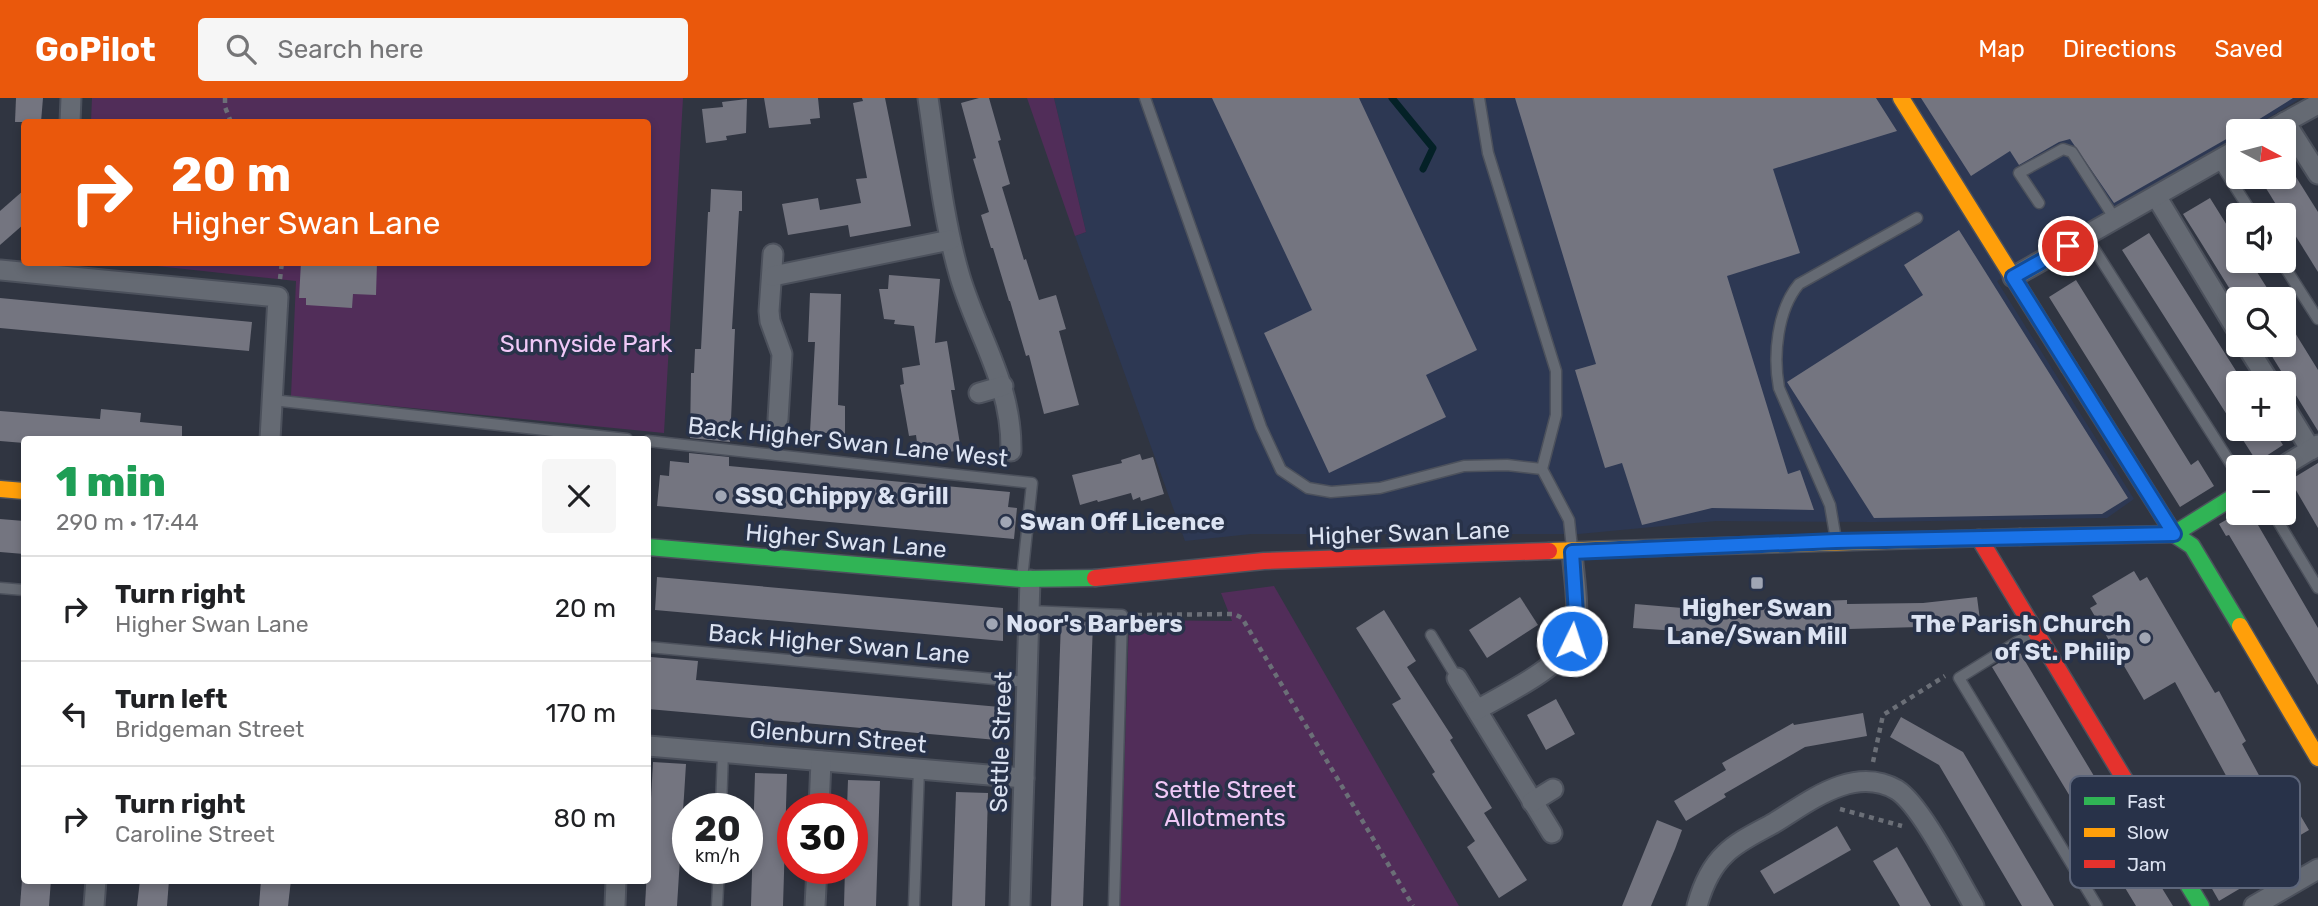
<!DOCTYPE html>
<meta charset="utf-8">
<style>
:root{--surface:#fff;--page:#f6f6f6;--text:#202124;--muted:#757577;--line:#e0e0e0;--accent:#ea580c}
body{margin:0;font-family:Rubik,sans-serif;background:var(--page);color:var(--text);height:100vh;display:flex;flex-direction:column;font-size:26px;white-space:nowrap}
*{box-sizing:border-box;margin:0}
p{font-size:23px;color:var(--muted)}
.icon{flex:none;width:38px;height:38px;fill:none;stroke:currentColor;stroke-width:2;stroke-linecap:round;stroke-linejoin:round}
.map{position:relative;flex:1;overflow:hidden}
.side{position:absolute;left:21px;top:338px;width:630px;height:448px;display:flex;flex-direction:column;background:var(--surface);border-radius:7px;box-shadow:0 4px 10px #0003}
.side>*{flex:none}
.hud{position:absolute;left:21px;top:21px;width:630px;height:147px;border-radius:7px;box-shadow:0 4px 10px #0003;background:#ea580c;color:#fff;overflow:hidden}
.needle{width:46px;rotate:97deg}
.tools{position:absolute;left:2226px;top:21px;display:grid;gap:14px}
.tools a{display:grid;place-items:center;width:70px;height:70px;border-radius:7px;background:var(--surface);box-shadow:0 4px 10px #0003;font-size:35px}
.speed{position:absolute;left:672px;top:695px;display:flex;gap:14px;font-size:35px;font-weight:700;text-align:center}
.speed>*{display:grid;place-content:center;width:91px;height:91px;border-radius:50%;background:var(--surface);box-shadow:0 4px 10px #0003;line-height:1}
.speed small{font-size:18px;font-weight:400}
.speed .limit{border:10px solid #d22;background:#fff;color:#111}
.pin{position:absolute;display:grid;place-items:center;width:60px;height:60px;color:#fff;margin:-30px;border:4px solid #fff;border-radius:50%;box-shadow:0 2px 7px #0007}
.me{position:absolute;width:77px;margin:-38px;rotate:4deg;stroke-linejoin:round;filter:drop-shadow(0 0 5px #0008)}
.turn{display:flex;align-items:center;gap:24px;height:147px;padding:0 35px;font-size:32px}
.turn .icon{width:91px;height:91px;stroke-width:2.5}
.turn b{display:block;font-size:49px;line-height:60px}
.round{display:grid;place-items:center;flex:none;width:74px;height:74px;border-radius:7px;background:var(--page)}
.head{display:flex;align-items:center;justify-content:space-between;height:119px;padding:0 35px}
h1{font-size:42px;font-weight:800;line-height:52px;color:#1e9e55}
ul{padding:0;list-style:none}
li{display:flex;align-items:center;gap:21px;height:105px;padding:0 35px;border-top:2px solid var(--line)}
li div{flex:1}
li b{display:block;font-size:26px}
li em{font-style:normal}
header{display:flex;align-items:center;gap:42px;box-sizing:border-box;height:98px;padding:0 35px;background:var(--accent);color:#fff}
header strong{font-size:33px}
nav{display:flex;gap:38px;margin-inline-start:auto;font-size:24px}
.search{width:490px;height:63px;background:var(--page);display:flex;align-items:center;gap:18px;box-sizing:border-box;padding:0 24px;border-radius:7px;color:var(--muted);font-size:26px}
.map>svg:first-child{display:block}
.built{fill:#2d3853}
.green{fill:#512d59}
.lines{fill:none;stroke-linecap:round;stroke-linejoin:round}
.stream{stroke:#042127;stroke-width:7}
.building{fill:#747580}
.lane-casing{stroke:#4c515c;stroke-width:13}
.street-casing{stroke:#4c515c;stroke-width:23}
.fast-casing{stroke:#4c515c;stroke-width:19}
.slow-casing{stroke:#4c515c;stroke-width:19}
.jam-casing{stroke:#4c515c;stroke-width:19}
.path{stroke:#6b6f77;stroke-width:4.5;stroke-dasharray:5 5;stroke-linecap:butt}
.lane{stroke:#656a73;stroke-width:10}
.street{stroke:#656a73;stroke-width:19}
.fast{stroke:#30b455;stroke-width:16}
.slow{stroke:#ff9f0a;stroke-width:16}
.jam{stroke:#e5322d;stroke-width:16}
.route-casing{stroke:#114b97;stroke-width:18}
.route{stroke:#1a73e8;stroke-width:12}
.poi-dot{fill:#a0a6b4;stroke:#283249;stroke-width:2.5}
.labels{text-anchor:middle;stroke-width:7;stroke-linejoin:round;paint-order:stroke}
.park-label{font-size:24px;fill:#f0c8f7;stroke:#283249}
.street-label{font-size:24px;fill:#dce3f2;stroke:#283249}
.poi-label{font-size:24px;font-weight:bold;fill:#dce3f2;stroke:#283249;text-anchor:start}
.key{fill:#283249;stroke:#5e677c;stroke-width:2}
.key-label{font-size:19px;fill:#dce3f2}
</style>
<header>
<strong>GoPilot</strong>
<div class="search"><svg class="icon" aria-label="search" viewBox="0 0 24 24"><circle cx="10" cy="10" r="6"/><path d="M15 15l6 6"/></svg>Search here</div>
<nav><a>Map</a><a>Directions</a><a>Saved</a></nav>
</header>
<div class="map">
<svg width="2318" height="808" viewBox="0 0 2318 808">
<rect width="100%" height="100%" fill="#303541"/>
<!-- built -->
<path class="built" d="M1054 0H2301L2247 33H2238V39L2115 115 1997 183 2134 401 2107 420 1874 424 1716 423 1579 436H1251L1185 443 1075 138 1086 134Z"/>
<!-- green -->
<g class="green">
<path d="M92 0H683L664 335 291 298 296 183 129 165 648 164V24H91Z"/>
<path d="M1027 0H1054L1086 134 1075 138Z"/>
<path d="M1274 488 1459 808H1120L1129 522 1232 523 1221 495Z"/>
</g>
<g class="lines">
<!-- stream -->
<path class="stream" d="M1392 0 1433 50 1423 71"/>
</g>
<!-- building -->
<g class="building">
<path d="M16 0H43L41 24H15Z"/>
<path d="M764 0H818L820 20 810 21 811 26 769 30Z"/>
<path d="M862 0H885L911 128 850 139 848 127 788 137 782 106 818 100 820 112 861 105 856 81 867 80 853 5 863 3Z"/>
<path d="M979 0H989L1001 42 998 43 1010 86 1002 89 1024 162 1026 161 1039 202 1056 197 1066 231 1059 233 1079 307 1044 316 1029 257 1026 258 1010 203H1009L993 150H991L981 117 989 114 973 61 976 60 961 5Z"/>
<path d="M1212 0H1359L1477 252 1426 277 1446 319 1329 375 1264 235 1312 212Z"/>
<path d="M1515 0H1876L1897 33 1773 71 1800 155 1727 178 1788 376 1800 372 1814 412 1712 410 1642 427 1622 365 1605 370 1575 272 1596 266Z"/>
<path d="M1921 0H2293L2237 35 2114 105 2070 41 2059 44 2019 67 2010 53 1971 78Z"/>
<path d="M747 1 746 35 726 38 727 42 706 45 702 11 723 9 722 4Z"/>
<path d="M2259 79H2296L2318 114V174Z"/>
<path d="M711 91 742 93V113H739L732 231H735L730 344 690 340 691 275H694L695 251H701L708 114H710Z"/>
<path d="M24 92V126L0 147V113Z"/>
<path d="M2210 100 2238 145V163H2250L2274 201H2236L2200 143 2183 116Z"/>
<path d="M1959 132 2128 400 2102 416 1874 420 1787 284 1923 197 1904 167Z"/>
<path d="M2149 135 2238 276V331H2273L2283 347 2257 364 2122 152Z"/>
<path d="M301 164H377L376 197 353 196 352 210 306 207V200H299Z"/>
<path d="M889 177 940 181 935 245 947 243 955 292H951L961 352 919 359 916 337 909 338 900 287 904 286 902 270 920 267 914 228 894 226 895 222 884 221 879 191H888Z"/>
<path d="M2076 182 2191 367 2198 362 2214 388 2180 409 2049 199Z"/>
<path d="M810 195 841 196 838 307 845 308V336L810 334 815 244H808Z"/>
<path d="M0 200 252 224 249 253 0 230Z"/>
<path d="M2284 217 2318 272V333L2265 247H2284Z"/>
<path d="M101 311 141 315 140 324 182 328V341H24V345L0 343V313L100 321Z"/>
<path d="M689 355 729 359V368L1010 394 1008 409 1017 410 1014 441 657 408 660 377 669 378 670 363 689 365Z"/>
<path d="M1140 356 1142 362 1153 359 1164 396 1141 403 1140 399 1133 402 1131 395 1098 404 1097 402 1080 407 1072 377 1122 365 1121 362Z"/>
<path d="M2318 365V430L2290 382Z"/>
<path d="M2238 415H2251L2318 530V587L2229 437 2226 438 2219 426Z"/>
<path d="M0 421 24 423V456L0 454Z"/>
<path d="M2134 473 2140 483 2147 479 2215 595 2219 593 2246 643 2242 646 2273 703 2287 695 2309 732 2238 774 2246 787 2219 803 2184 742 2212 725 2218 736 2248 718 2175 584 2144 602 2090 510 2097 506 2092 498Z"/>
<path d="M657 479 1003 510V543L655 512Z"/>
<path d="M1520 499 1538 527 1487 560 1469 532Z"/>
<path d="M1977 499 1980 522 1919 529 1708 535 1633 530 1635 506 1706 512 1766 509V505L1847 502V506L1923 505Z"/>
<path d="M1384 512 1416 563 1407 569 1453 640 1450 642 1492 710 1484 715 1527 782 1499 800 1467 749 1475 743 1432 676 1435 674 1392 606 1401 601 1356 530Z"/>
<path d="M1061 523 1093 524 1083 808H1051Z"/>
<path d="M2019 553 2136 748 2173 808H2136L1992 569Z"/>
<path d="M651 559 698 563 696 582 1000 609 997 642 648 611Z"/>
<path d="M1556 601 1575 636 1546 652 1527 617Z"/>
<path d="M1863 615 1867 638 1805 649 1724 696 1726 699 1686 723 1674 703 1726 672 1722 665 1793 625 1794 627Z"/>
<path d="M1901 619 1963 654 2054 808H2022L1939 667 1890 639Z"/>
<path d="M653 664 686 666 677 808H645Z"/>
<path d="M755 675 787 676 783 808H751Z"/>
<path d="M848 682 880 683 876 808H844L845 770H852V710H847Z"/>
<path d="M956 694 988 695 985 808H952Z"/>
<path d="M1657 722 1682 732 1675 751 1651 808H1622Z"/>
<path d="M1837 728 1851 752 1774 796 1760 773Z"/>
<path d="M1897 749 1907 766 1931 808H1900L1873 763Z"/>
<path d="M22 782H51L49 808H20Z"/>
<path d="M140 782H169L167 808H137Z"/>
<path d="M261 782H291L288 808H259Z"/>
</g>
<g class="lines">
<defs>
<g id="lane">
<path d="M1145 0 1261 329 1281 372 1308 390 1331 394 1380 390 1464 368 1507 367 1542 371 1569 422 1572 450"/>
<path d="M1479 0 1488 55 1556 273V317L1542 371"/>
<path d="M2218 62 2253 117"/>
<path d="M2039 105 2019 75 2063 51 2072 54 2115 121"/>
<path d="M2086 138 2238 377"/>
<path d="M2281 163 2318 221"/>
<path d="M272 302 627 341"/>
<path d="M648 343 1032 385 1022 481"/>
<path d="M2273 415 2318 490"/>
<path d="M1836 442 1830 407 1779 290C1773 258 1777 212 1799 186L1917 120"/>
<path d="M0 490 24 492"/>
<path d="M1029 513 1122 517 1114 808"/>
<path d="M2033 534 1959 580 2097 808"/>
<path d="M1431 537 1457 580"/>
<path d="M648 549 1027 584"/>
<path d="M721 710 723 654"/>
<path d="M717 808 719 770"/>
<path d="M914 808 919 671"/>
</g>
<g id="street">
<path d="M928 0C937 60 943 121 960 179 979 241 1012 286 1011 353"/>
<path d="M70 24 71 0"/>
<path d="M2285 24 2318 76"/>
<path d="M2269 33 2318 6"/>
<path d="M2156 98 2238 234"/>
<path d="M773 156 769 213 770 223 782 256 778 321"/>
<path d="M0 172 278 199 270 341"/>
<path d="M773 178 950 142"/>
<path d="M2013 179 2238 51"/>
<path d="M2246 247 2270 285"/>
<path d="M979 295 1003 288"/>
<path d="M2284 308 2311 352"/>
<path d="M2282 369 2318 347"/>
<path d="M1457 580 1552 735"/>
<path d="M1477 612C1501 598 1564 568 1573 541 1581 515 1574 481 1572 454"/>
<path d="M648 648 1024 680"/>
<path d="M1532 704 1553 691"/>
<path d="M819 710 821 663"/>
<path d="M94 808 96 782"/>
<path d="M615 808 616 782"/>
<path d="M815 808 817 770"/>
<path d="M1020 808 1030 482"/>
<path d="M1697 808C1702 790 1710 770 1725 756 1738 743 1758 734 1774 725 1810 703 1854 667 1897 692 1921 707 1958 781 1974 808"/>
<path d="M2254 808 2318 771"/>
</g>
<g id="fast">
<path d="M2069 269 2174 436 2192 448 2240 528"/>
<path d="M2174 436 2238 396"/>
<path d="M648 449 1021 481 1095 480"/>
<path d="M2137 702 2201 808"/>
</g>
<g id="slow">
<path d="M1901 0 2069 269"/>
<path d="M0 391 24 393"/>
<path d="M1549 453 2020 439"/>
<path d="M2240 528 2318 660"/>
</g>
<g id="jam">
<path d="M2020 439 2174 436"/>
<path d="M1979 440 2137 702"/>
<path d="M1095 480 1264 463 1549 453"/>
</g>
</defs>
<!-- lane casing -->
<use href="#lane" class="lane-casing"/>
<!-- street casing -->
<use href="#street" class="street-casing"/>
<!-- fast casing -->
<use href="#fast" class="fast-casing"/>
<!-- slow casing -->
<use href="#slow" class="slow-casing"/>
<!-- jam casing -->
<use href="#jam" class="jam-casing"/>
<!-- path -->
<g class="path">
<path d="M225 0V9L231 24"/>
<path d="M280 181 282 164"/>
<path d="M1137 517 1234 516 1242 520 1413 808"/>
<path d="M1873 664 1883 617 1945 578"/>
<path d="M1840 711 1902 728"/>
</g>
<!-- lane -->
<use href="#lane" class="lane"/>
<!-- street -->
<use href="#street" class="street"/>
<!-- fast -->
<use href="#fast" class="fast"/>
<!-- slow -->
<use href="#slow" class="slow"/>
<!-- jam -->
<use href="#jam" class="jam"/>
</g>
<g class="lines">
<defs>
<path id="route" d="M1572 543 1576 516 1572 454 1836 443 2174 436 2013 179 2068 148"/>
</defs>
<!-- route casing -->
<use href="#route" class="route-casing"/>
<!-- route -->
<use href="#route" class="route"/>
</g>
<!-- markers -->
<g class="poi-dot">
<circle cx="721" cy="398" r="7"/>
<circle cx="1006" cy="424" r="7"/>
<rect x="1750" y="478" width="14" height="14" rx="3.5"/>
<circle cx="992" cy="526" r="7"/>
<circle cx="2145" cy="540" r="7"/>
</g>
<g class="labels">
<!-- park labels -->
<g class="park-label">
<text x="586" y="254">Sunnyside Park</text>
<text x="1225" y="700">Settle Street<tspan x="1225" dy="28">Allotments</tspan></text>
</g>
<!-- street labels -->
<g class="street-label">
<text transform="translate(848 344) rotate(6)" y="8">Back Higher Swan Lane West</text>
<text transform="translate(1409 435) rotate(-2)" y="8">Higher Swan Lane</text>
<text transform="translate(846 443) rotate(5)" y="8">Higher Swan Lane</text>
<text transform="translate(839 546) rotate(5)" y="8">Back Higher Swan Lane</text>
<text transform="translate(838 639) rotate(5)" y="8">Glenburn Street</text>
<text transform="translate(1001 644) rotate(-88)" y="8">Settle Street</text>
</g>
<!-- poi labels -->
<g class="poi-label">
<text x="735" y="406">SSQ Chippy &amp; Grill</text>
<text x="1020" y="432">Swan Off Licence</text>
<text x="1757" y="518" text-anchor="middle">Higher Swan<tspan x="1757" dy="28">Lane/Swan Mill</tspan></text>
<text x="1006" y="534">Noor's Barbers</text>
<text x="2131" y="534" text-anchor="end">The Parish Church<tspan x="2131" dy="28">of St. Philip</tspan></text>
</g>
</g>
<!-- legend -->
<rect x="2070" y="678" width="230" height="112" rx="10" class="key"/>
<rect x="2084" y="699" width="31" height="8" fill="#30b455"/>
<rect x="2084" y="730" width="31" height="9" fill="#ff9f0a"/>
<rect x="2084" y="762" width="31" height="8" fill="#e5322d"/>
<g class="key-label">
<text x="2127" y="710">Fast</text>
<text x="2127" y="741">Slow</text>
<text x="2127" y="773">Jam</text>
</g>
</svg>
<div class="tools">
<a><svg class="needle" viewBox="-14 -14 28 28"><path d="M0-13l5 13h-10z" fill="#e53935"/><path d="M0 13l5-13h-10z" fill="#757577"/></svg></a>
<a><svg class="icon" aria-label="sound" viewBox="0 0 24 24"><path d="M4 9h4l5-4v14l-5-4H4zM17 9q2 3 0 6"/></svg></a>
<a><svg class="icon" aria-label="search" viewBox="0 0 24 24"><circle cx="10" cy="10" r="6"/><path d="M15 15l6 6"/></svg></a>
<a>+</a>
<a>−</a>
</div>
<div class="speed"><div>20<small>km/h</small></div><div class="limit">30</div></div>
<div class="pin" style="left:2068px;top:148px;background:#d93025"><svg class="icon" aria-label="arrive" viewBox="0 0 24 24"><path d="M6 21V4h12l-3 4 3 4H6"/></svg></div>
<svg class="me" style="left:1572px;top:543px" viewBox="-20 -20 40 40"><circle r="17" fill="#1a73e8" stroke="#fff" stroke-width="3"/><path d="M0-11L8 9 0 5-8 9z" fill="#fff"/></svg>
<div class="hud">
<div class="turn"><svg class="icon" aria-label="right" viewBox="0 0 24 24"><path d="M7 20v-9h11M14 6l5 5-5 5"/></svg><div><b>20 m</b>Higher Swan Lane</div></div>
</div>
<section class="side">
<div class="head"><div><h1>1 min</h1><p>290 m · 17:44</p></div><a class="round"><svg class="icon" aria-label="close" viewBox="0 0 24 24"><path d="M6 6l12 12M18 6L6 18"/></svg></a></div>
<ul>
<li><svg class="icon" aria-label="right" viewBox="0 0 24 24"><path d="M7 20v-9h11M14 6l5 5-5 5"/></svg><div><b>Turn right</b><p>Higher Swan Lane</p></div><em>20 m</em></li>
<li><svg class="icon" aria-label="left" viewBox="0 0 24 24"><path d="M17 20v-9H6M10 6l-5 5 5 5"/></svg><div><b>Turn left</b><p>Bridgeman Street</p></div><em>170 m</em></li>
<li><svg class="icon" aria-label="right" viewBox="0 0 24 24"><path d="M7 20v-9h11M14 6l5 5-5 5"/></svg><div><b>Turn right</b><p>Caroline Street</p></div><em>80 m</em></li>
</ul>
</section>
</div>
